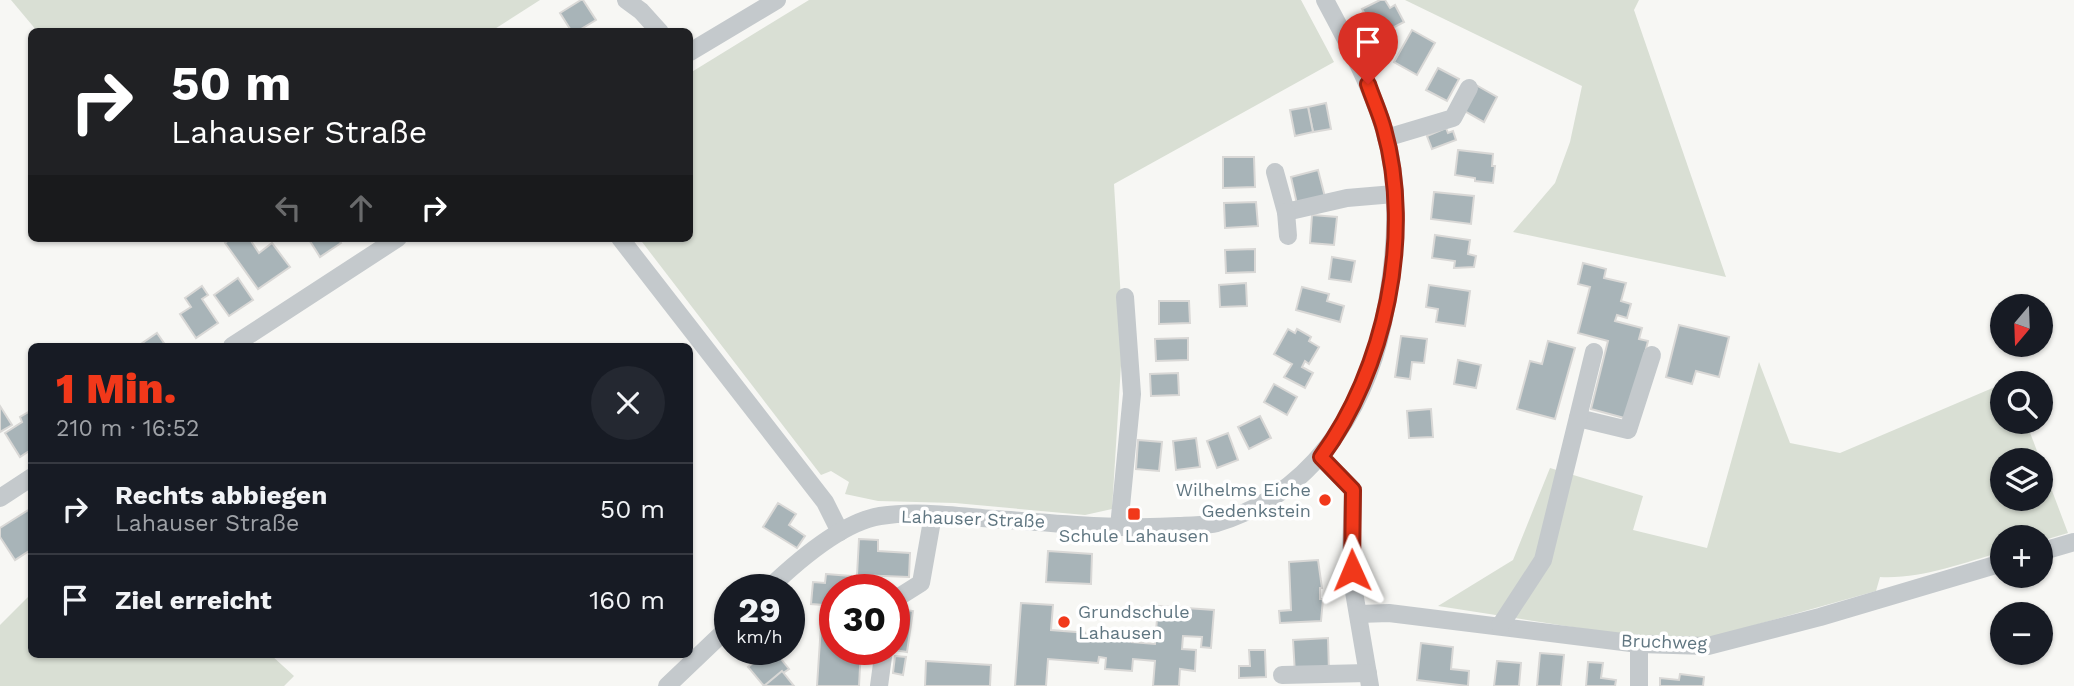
<!DOCTYPE html>
<html lang="de">
<meta charset="utf-8">
<style>
:root{--surface:#171b24;--page:#242831;--text:#f1f3f6;--muted:#9ea1a6;--line:#363941;--accent:#f1381a}
body{margin:0;font-family:"Work Sans",sans-serif;background:var(--page);color:var(--text);height:100vh;display:flex;flex-direction:column;font-size:26px;white-space:nowrap}
*{box-sizing:border-box;margin:0}
p{font-size:23px;color:var(--muted)}
.icon{flex:none;width:38px;height:38px;fill:none;stroke:currentColor;stroke-width:2;stroke-linecap:round;stroke-linejoin:round}
.map{position:relative;flex:1;overflow:hidden}
.sheet{position:absolute;left:28px;top:343px;width:665px;height:315px;display:flex;flex-direction:column;background:var(--surface);border-radius:10px;box-shadow:0 2px 5px #0004}
.sheet>*{flex:none}
.top-card{position:absolute;left:28px;top:28px;width:665px;height:214px;border-radius:10px;box-shadow:0 2px 5px #0004;background:#202124;color:#fff;overflow:hidden}
.needle{width:46px;rotate:199deg}
.buttons{position:absolute;left:1990px;top:294px;display:grid;gap:14px}
.buttons a{display:grid;place-items:center;width:63px;height:63px;border-radius:50%;background:var(--surface);box-shadow:0 2px 5px #0004;font-size:35px}
.speed{position:absolute;left:714px;top:574px;display:flex;gap:14px;font-size:35px;font-weight:700;text-align:center}
.speed>*{display:grid;place-content:center;width:91px;height:91px;border-radius:50%;background:var(--surface);box-shadow:0 2px 5px #0004;line-height:1}
.speed small{font-size:18px;font-weight:400}
.speed .limit{border:10px solid #d22;background:#fff;color:#111}
.pin{position:absolute;display:grid;place-items:center;width:60px;height:60px;color:#fff;margin:-72px -30px;border-radius:50% 50% 50% 0;rotate:-45deg;box-shadow:0 0 7px #0007}
.pin .icon{rotate:45deg}
.me{position:absolute;width:77px;margin:-38px;rotate:359deg;stroke-linejoin:round;filter:drop-shadow(0 0 5px #0008)}
.turn{display:flex;align-items:center;gap:24px;height:147px;padding:0 28px;font-size:32px}
.turn .icon{width:91px;height:91px;stroke-width:2.5}
.turn b{display:block;font-size:49px;line-height:60px}
.lanes{display:flex;align-items:center;height:66px;padding:0 28px;background:#0003;justify-content:center;gap:35px;direction:ltr}
.lanes .off{opacity:.35}
.round{display:grid;place-items:center;flex:none;width:74px;height:74px;border-radius:37px;background:var(--page)}
.headline{display:flex;align-items:center;justify-content:space-between;height:119px;padding:0 28px}
h1{font-size:42px;font-weight:800;line-height:52px;color:var(--accent)}
ul{padding:0;list-style:none}
li{display:flex;align-items:center;gap:21px;height:91px;padding:0 28px;border-top:2px solid var(--line)}
li div{flex:1}
li b{display:block;font-size:26px}
li em{font-style:normal}
.map>svg:first-child{display:block}
.green{fill:#d9dfd4;fill-rule:evenodd}
.building{fill:#a8b4b8;stroke:#d9d8d6;stroke-width:2}
.lines{fill:none;stroke-linecap:round;stroke-linejoin:round}
.minor{stroke:#c4c9cc;stroke-width:18}
.route-casing{stroke:#9d2411;stroke-width:18}
.route{stroke:#f1381a;stroke-width:12}
.poi-dot{fill:#f1381a;stroke:#fff;stroke-width:2.5}
.labels{text-anchor:middle;stroke-width:7;stroke-linejoin:round;paint-order:stroke}
.poi-label{font-size:18px;fill:#607681;stroke:#fff;text-anchor:end}
.street-label{font-size:18px;fill:#607681;stroke:#fff}
</style>
<div class="map">
<svg width="2074" height="686" viewBox="0 0 2074 686">
<rect width="100%" height="100%" fill="#f7f7f4"/>
<!-- green -->
<g class="green">
<path d="M11 0H540L490 32 37 31Z"/>
<path d="M809 0H1301L1334 62 1114 184 1123 333 1112 509 1085 515 955 503 878 501 845 494 849 482 831 471 821 475 639 238H690V73Z"/>
<path d="M1405 0H1639L1634 10 1726 277 1513 232 1555 183 1570 142 1582 86Z"/>
<path d="M1759 362 1790 443 1840 453 2002 384V422H2026L2068 533 2041 541 2040 537H2002V552C1962 563 1922 579 1880 577L1876 591 1709 638H1643L1438 606 1513 560 1550 468 1643 496 1633 530 1707 548ZM2002 460H2040V499H2002Z"/>
<path d="M31 594 32 654 271 655 294 676 284 686H0V625Z"/>
</g>
<!-- building -->
<g class="building">
<path d="M581 0H583L596 20 576 32H572L560 13Z"/>
<path d="M1380 0H1385L1390 8 1395 5 1404 22 1377 36 1362 9Z"/>
<path d="M1412 30 1435 43 1417 75 1394 62Z"/>
<path d="M1438 68 1459 79 1447 101 1426 90Z"/>
<path d="M1476 85 1497 97 1484 122 1463 110Z"/>
<path d="M1326 103 1331 129 1313 132 1308 107Z"/>
<path d="M1308 107 1313 132 1295 136 1290 110Z"/>
<path d="M1446 128 1448 133 1453 131 1456 140 1432 149 1427 136Z"/>
<path d="M1458 150 1493 154 1492 166H1495L1493 183 1475 181V178L1455 175Z"/>
<path d="M1223 157H1254L1255 187 1223 188Z"/>
<path d="M1318 170 1325 197 1297 204 1291 177Z"/>
<path d="M1434 192 1474 196 1471 224 1431 219Z"/>
<path d="M1256 202 1258 226 1225 228 1224 203Z"/>
<path d="M1312 215 1337 217 1334 245 1310 243Z"/>
<path d="M1435 235 1470 240 1468 254 1476 256 1474 267 1454 268 1455 261 1432 258Z"/>
<path d="M231 238H249L259 253 272 243 290 267 258 289 225 243Z"/>
<path d="M308 238H338L341 243 320 257Z"/>
<path d="M1255 249V272L1226 273 1225 250Z"/>
<path d="M1332 257 1355 261 1351 282 1329 279Z"/>
<path d="M1583 263 1606 269 1604 278 1626 283 1621 301 1631 304 1627 318 1617 315 1615 321 1642 328 1639 339 1648 341 1628 419 1591 409 1608 341 1578 333 1590 287 1578 284Z"/>
<path d="M238 278 253 300 229 316 214 295Z"/>
<path d="M1246 283 1247 306 1220 307 1219 285Z"/>
<path d="M1429 285 1470 291 1465 326 1436 322 1438 309 1426 307Z"/>
<path d="M202 286 208 295 202 299 218 323 196 338 180 314 191 307 185 298Z"/>
<path d="M1302 287 1329 294 1327 301 1344 306 1340 322 1296 310Z"/>
<path d="M1159 301H1189L1190 323 1159 324Z"/>
<path d="M1679 325 1729 337 1719 377 1696 371 1692 384 1666 377Z"/>
<path d="M1288 329 1295 333 1297 329 1311 337 1309 341 1319 347 1309 364 1305 361 1302 367 1313 373 1305 388 1284 377 1292 364 1274 354Z"/>
<path d="M157 333 166 346H138Z"/>
<path d="M1401 336 1427 339 1424 363 1412 362 1410 379 1395 377Z"/>
<path d="M1188 338V360L1156 361 1155 339Z"/>
<path d="M1548 341 1575 348 1555 419 1517 409 1530 361 1542 364Z"/>
<path d="M1458 360 1481 365 1476 388 1454 384Z"/>
<path d="M1178 373 1179 395 1151 396 1150 374Z"/>
<path d="M1274 384 1297 397 1287 415 1264 402Z"/>
<path d="M0 406 12 425 0 432Z"/>
<path d="M1431 409 1433 437 1409 438 1407 411Z"/>
<path d="M32 410V449L20 457 5 433 22 422 20 417Z"/>
<path d="M1260 416 1271 438 1249 449 1238 427Z"/>
<path d="M1228 433 1238 460 1217 468 1207 441Z"/>
<path d="M1196 438 1200 467 1176 470 1173 441Z"/>
<path d="M1138 440 1162 442 1159 471 1136 469Z"/>
<path d="M778 503 796 514 789 525 805 536 797 548 763 527Z"/>
<path d="M30 509 32 549 15 560 0 537V528Z"/>
<path d="M859 539 878 540V551L910 553 909 577 857 575Z"/>
<path d="M1048 551 1092 554 1091 584 1046 582Z"/>
<path d="M1318 560 1322 588H1320V599H1323L1321 621 1280 623 1279 611 1291 610 1289 562Z"/>
<path d="M826 574 851 576V590H835V626L821 625 823 605 811 604 813 582 825 583Z"/>
<path d="M1021 603 1053 605 1051 630 1101 634 1100 639H1107V632L1133 634 1132 642 1155 644 1158 606 1214 610 1211 648 1201 647 1202 637 1183 636 1182 649 1196 650 1195 671 1180 669 1179 686H1153L1155 661 1133 659 1132 671 1105 669 1106 658 1099 657 1098 663 1048 659 1046 686H1015Z"/>
<path d="M900 609 913 611 907 652 894 650Z"/>
<path d="M821 625 835 626V649H861L859 686H817Z"/>
<path d="M1328 638 1329 673 1295 674 1293 640Z"/>
<path d="M1421 643 1453 647 1451 669 1469 671 1468 686 1417 680Z"/>
<path d="M770 649H773L789 669 764 686 748 667Z"/>
<path d="M1249 650H1265L1266 677 1239 678V666H1250Z"/>
<path d="M1540 653 1564 655 1561 686H1537Z"/>
<path d="M895 656 906 657 903 675 893 673Z"/>
<path d="M926 661 991 665 990 686H925Z"/>
<path d="M1497 661 1521 663 1519 686H1494Z"/>
<path d="M1588 662 1603 663 1601 678 1616 680 1615 686H1586Z"/>
<path d="M782 671 794 686H764Z"/>
<path d="M1680 674 1704 677 1703 686H1660V678L1679 680Z"/>
</g>
<g class="lines">
<!-- minor -->
<g class="minor">
<path d="M626 0 641 11 660 32"/>
<path d="M690 52 777 0"/>
<path d="M1386 138 1453 118 1469 88"/>
<path d="M1275 172 1286 212 1347 198 1394 194"/>
<path d="M1286 212 1288 236"/>
<path d="M620 238 825 502 840 532"/>
<path d="M232 346 398 238"/>
<path d="M1578 418 1628 430 1652 355"/>
<path d="M1321 457 1353 490 1351 554 1353 586 1370 686"/>
<path d="M0 498 32 477"/>
<path d="M1119 527 1132 394 1125 297"/>
<path d="M2040 552 2074 542"/>
<path d="M767 590C794 564 842 522 880 516 917 510 957 516 994 519 1056 523 1118 530 1179 526 1192 525 1206 526 1217 523 1309 495 1364 414 1383 323 1396 261 1402 191 1384 129 1370 83 1347 41 1325 0"/>
<path d="M894 600 921 583 933 515"/>
<path d="M1359 614 1389 613 1639 644 1708 646 1820 617 2002 563"/>
<path d="M1500 626 1543 560 1594 352"/>
<path d="M1282 675 1368 673"/>
<path d="M667 686 730 626"/>
<path d="M879 686 884 649"/>
<path d="M1639 686V644"/>
</g>
</g>
<g class="lines">
<defs>
<path id="route" d="M1352 570 1353 490 1321 457C1385 370 1414 235 1384 129 1380 114 1373 99 1368 84"/>
</defs>
<!-- route casing -->
<use href="#route" class="route-casing"/>
<!-- route -->
<use href="#route" class="route"/>
</g>
<!-- markers -->
<g class="poi-dot">
<circle cx="1325" cy="500" r="7"/>
<rect x="1127" y="507" width="14" height="14" rx="3.5"/>
<circle cx="1064" cy="622" r="7"/>
</g>
<g class="labels">
<!-- poi labels -->
<g class="poi-label">
<text x="1311" y="496">Wilhelms Eiche<tspan x="1311" dy="21">Gedenkstein</tspan></text>
<text x="1134" y="542" text-anchor="middle">Schule Lahausen</text>
<text x="1078" y="618" text-anchor="start">Grundschule<tspan x="1078" dy="21">Lahausen</tspan></text>
</g>
<!-- street labels -->
<g class="street-label">
<text transform="translate(973 519) rotate(2)" y="6">Lahauser Straße</text>
<text transform="translate(1664 642) rotate(2)" y="6">Bruchweg</text>
</g>
</g>
</svg>
<div class="buttons">
<a><svg class="needle" viewBox="-14 -14 28 28"><path d="M0-13l5 13h-10z" fill="#e53935"/><path d="M0 13l5-13h-10z" fill="#9ea1a6"/></svg></a>
<a><svg class="icon" aria-label="search" viewBox="0 0 24 24"><circle cx="10" cy="10" r="6"/><path d="M15 15l6 6"/></svg></a>
<a><svg class="icon" aria-label="layers" viewBox="0 0 24 24"><path d="M12 4l9 5-9 5-9-5zM3 14l9 5 9-5"/></svg></a>
<a>+</a>
<a>−</a>
</div>
<div class="speed"><div>29<small>km/h</small></div><div class="limit">30</div></div>
<div class="pin" style="left:1368px;top:84px;background:#d93025"><svg class="icon" aria-label="arrive" viewBox="0 0 24 24"><path d="M6 21V4h12l-3 4 3 4H6"/></svg></div>
<svg class="me" style="left:1352px;top:570px" viewBox="-20 -20 40 40"><path d="M0-17L14 15 0 8-14 15z" fill="#f1381a" stroke="#fff" stroke-width="4"/></svg>
<div class="top-card">
<div class="turn"><svg class="icon" aria-label="right" viewBox="0 0 24 24"><path d="M7 20v-9h11M14 6l5 5-5 5"/></svg><div><b>50 m</b>Lahauser Straße</div></div>
<div class="lanes"><svg class="icon off" aria-label="left" viewBox="0 0 24 24"><path d="M17 20v-9H6M10 6l-5 5 5 5"/></svg><svg class="icon off" aria-label="ahead" viewBox="0 0 24 24"><path d="M12 20V5M6 11l6-6 6 6"/></svg><svg class="icon" aria-label="right" viewBox="0 0 24 24"><path d="M7 20v-9h11M14 6l5 5-5 5"/></svg></div>
</div>
<section class="sheet">
<div class="headline"><div><h1>1 Min.</h1><p>210 m · 16:52</p></div><a class="round"><svg class="icon" aria-label="close" viewBox="0 0 24 24"><path d="M6 6l12 12M18 6L6 18"/></svg></a></div>
<ul>
<li><svg class="icon" aria-label="right" viewBox="0 0 24 24"><path d="M7 20v-9h11M14 6l5 5-5 5"/></svg><div><b>Rechts abbiegen</b><p>Lahauser Straße</p></div><em>50 m</em></li>
<li><svg class="icon" aria-label="arrive" viewBox="0 0 24 24"><path d="M6 21V4h12l-3 4 3 4H6"/></svg><div><b>Ziel erreicht</b></div><em>160 m</em></li>
</ul>
</section>
</div>
